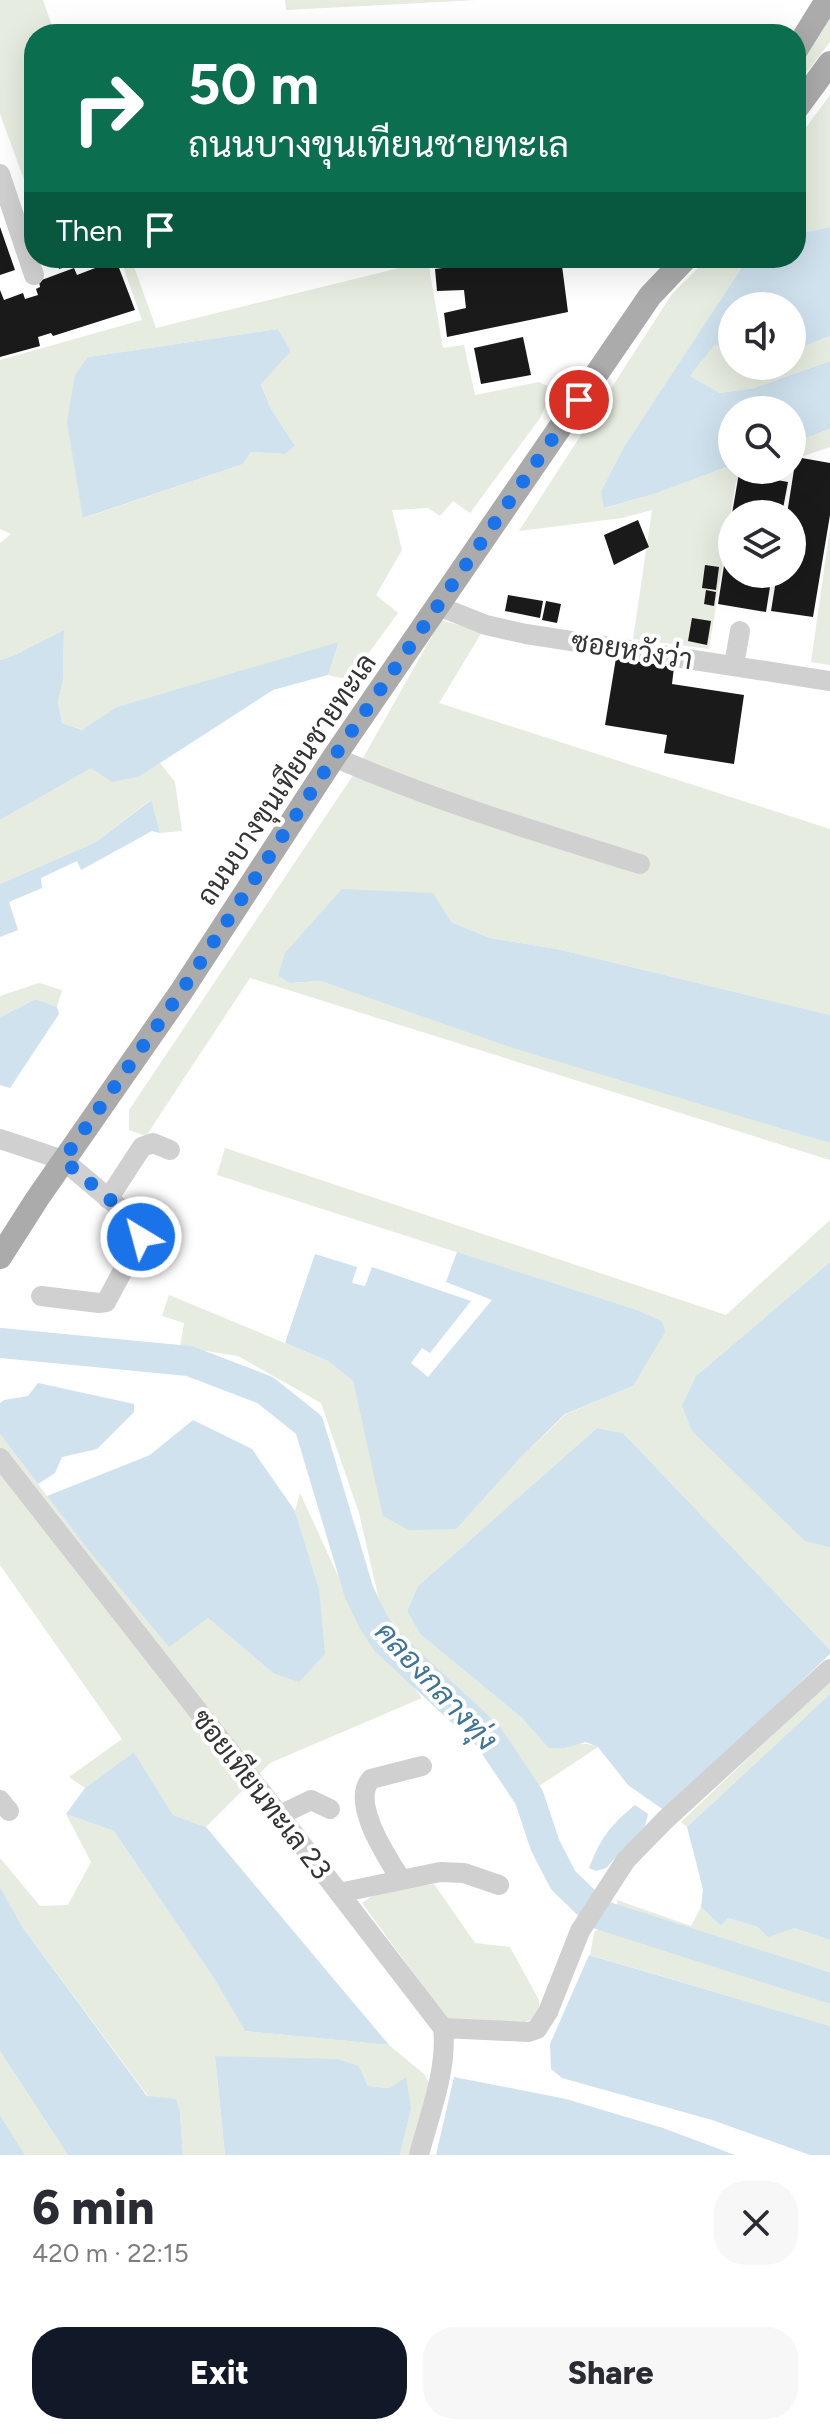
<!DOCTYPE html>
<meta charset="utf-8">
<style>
:root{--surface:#fff;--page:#f7f7f7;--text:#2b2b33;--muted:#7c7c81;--accent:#111827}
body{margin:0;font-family:Figtree,Sarabun,sans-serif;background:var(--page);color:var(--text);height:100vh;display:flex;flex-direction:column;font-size:30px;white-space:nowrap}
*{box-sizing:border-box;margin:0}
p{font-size:26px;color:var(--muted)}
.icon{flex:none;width:44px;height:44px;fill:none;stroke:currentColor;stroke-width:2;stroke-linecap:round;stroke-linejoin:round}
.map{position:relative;height:2155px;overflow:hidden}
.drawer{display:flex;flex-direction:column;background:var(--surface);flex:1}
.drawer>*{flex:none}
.hud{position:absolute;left:24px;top:24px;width:782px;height:244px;border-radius:32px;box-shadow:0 8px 32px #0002;background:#0b6e4f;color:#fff;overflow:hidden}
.fabs{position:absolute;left:718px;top:292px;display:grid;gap:16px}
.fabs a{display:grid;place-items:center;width:88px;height:88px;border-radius:50%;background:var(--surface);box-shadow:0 8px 32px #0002;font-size:40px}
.pin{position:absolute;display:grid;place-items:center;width:68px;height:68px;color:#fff;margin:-34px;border:4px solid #fff;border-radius:50%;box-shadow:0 2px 8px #0007}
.me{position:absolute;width:88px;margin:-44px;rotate:323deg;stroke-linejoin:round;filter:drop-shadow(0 0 6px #0008)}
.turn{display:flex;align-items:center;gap:28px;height:168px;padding:0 32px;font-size:36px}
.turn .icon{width:104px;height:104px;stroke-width:2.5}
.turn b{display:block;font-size:56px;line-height:68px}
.then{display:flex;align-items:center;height:76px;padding:0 32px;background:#0003;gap:16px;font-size:30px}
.round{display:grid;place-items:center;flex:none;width:84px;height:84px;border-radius:32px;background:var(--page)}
.headline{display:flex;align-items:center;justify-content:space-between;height:136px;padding:0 32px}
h1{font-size:48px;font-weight:800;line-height:60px}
.cta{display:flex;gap:16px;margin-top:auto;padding:16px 32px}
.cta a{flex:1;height:92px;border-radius:32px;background:var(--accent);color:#fff;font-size:32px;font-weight:800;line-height:92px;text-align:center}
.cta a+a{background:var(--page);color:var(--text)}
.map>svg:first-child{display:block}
.green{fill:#e6ecdf;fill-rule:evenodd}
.water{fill:#cfe2ee}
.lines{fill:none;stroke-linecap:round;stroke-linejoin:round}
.river{stroke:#cfe2ee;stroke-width:30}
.building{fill:#1a1a1a}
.minor{stroke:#d0d0d0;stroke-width:20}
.major{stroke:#ababab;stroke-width:24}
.route{stroke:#1a73e8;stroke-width:14;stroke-dasharray:0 25.2}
.labels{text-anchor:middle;stroke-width:8;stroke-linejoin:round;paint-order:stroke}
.street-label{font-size:28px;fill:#333;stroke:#fff}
.water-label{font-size:30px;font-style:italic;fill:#3f7597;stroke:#fff}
</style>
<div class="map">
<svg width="830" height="2155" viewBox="0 0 830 2155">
<rect width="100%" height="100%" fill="#fff"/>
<!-- green -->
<g class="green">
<path d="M0 0H43L55 34H34V207L0 114Z"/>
<path d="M285 0H477L286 10Z"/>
<path d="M830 16V42L796 86V70Z"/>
<path d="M830 95V227L796 234V141Z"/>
<path d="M120 258H131L156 328 428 261 443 348 464 345 475 395 539 382 554 389 540 418 470 513 453 501 440 516 428 508 392 510 402 550 376 595 398 613 349 680 328 675 339 643 118 707 83 730 62 723 58 702 63 680 64 630 15 655 0 660V543L11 534 0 529V360L142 320ZM278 329 291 351 261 383 271 409 295 446 285 454 251 452 243 464 84 518 88 357Z"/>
<path d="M708 258H748L625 445 601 491 605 508 654 494 732 465V470H765L736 481 709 649 633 639 652 510 622 518 519 531 672 294Z"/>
<path d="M830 336V361L754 388 720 393 690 376 715 343 732 355V366H792V351Z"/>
<path d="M830 429V447L792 460V443Z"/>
<path d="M830 528V665L811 662Z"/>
<path d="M441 620 482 632 439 703 830 829V1015L557 949 490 938 451 922 291 983 321 981 830 1143V1160L250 978 146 1136 129 1130V1110L354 774Z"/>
<path d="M160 763 175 782 182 831 160 833 150 800 96 842 0 884V820L91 767 140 776Z"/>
<path d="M39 983 62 990 57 1007 36 999 0 1017V996Z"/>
<path d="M225 1148 726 1315 830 1220V1262L696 1376 693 1431 805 1540 830 1547V1650L623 1433 597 1428 418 1586 407 1611 420 1634 522 1718 549 1747C569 1748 579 1739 598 1747L533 1790 508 1747 383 1617 359 1513 321 1403 238 1356 180 1347 184 1323 162 1316 169 1295 328 1361 353 1381 384 1516 519 1459 566 1414 633 1386 662 1321 637 1310 217 1175Z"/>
<path d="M0 1434 85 1546 169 1646 208 1618 273 1673 319 1589 295 1511 300 1493 350 1602 422 1698 270 1763 206 1827 173 1815 134 1752 85 1788 69 1777 122 1739 0 1565Z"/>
<path d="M830 1680V1694L687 1827 681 1822Z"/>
<path d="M66 1814 114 1831 215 1980 245 2031 389 2045 424 2074 431 2087 412 2155H400L411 2109 390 2088 368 2086 359 2066 215 2056 225 2155H183L180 2113 148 2096 23 1928 0 1887V1858L40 1906 68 1905 91 1862Z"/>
<path d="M434 1884 475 1943 510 1947 539 2000V2017L519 2024 448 2020 362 1903 378 1892Z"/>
<path d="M617 1900 691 1926 701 1907 721 1926 728 1918 758 1927 794 1928 830 1940V1972L618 1910Z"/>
<path d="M603 1927 629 1932 830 1996V2026L590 1955 594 1932Z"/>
<path d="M0 2051 68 2155H25L0 2115Z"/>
</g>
<!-- water -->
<g class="water">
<path d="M830 227V336L792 351V306H732V355L715 344 690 376 720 393 754 388 830 361V429L792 443V410H732V465L654 494 604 508 601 491 625 445 748 258H796V234Z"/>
<path d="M278 329 291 351 261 384 271 409 295 446 285 454 251 452 243 464 83 518 67 422 75 375 88 357Z"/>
<path d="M64 630 63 680 58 702 62 723 82 730 117 707 339 642 328 675 273 690 140 776 112 782 91 768 0 820V660L15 655Z"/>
<path d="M151 800 160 833 152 831 81 870 77 861 41 878 42 888 9 902 18 930 0 937V884L96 842Z"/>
<path d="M342 889 433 893 451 922 490 938 557 949 830 1015V1143L513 1048 321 981 291 983 278 976 285 953Z"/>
<path d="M36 999 57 1007 59 1014 10 1088 0 1085V1017Z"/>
<path d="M457 1252 637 1310 662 1321 665 1332 633 1386 565 1414 519 1459 456 1529 409 1530 383 1516 353 1381 328 1361 285 1343 315 1254 357 1267 352 1283 365 1286 372 1267 471 1301 430 1353 422 1348 411 1363 428 1377 492 1300 446 1282Z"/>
<path d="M830 1262V1547H828L805 1541 692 1431 682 1406 696 1376Z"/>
<path d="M38 1383 134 1404V1412L97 1449 62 1457 55 1473 38 1484 0 1434V1403L4 1400 28 1396Z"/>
<path d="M193 1420 252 1449 295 1511 319 1589 325 1654 299 1682 273 1673 208 1618 169 1647 85 1546 47 1496 150 1455Z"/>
<path d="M597 1428 623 1433 830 1650V1654L665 1811 628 1785 598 1747 586 1742 564 1748H549L522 1718 420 1634 407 1611 418 1586Z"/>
<path d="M830 1694V1940L794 1928 768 1937 758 1927 728 1918 721 1926 701 1907 703 1889 687 1827Z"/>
<path d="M134 1752 173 1815 206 1827 389 2045 245 2031 215 1980 114 1831 66 1814 85 1788Z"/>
<path d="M635 1805 648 1814 645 1826 606 1868 596 1871 589 1868C601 1837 610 1826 635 1805Z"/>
<path d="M0 1887 23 1928 147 2096 176 2099 180 2113 183 2155H68L0 2051Z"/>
<path d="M589 1955 830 2026V2155H810L712 2120 562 2078 551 2069 550 2044Z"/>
<path d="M215 2056 337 2059 359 2066 368 2086 390 2088 406 2077 411 2109 400 2155H225Z"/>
<path d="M454 2077 566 2099 663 2128 735 2155H436Z"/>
<path d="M0 2115 25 2155H0Z"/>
</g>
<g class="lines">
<!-- river -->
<path class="river" d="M0 1343 189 1361 265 1390 309 1425 359 1592 373 1621 386 1641 488 1736 529 1797 545 1845 563 1880 598 1914 830 1988"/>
</g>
<!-- building -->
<g class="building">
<path d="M0 227 15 270 0 275Z"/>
<path d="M55 258H91V259L59 269Z"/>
<path d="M520 258H561L568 312 447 337 444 313 466 308 464 290 437 291 435 269Z"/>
<path d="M116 260 135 310 53 336 51 333 38 337 40 346 0 357V290L4 300 23 293 25 299 38 295 36 289 40 287 39 281 74 268 77 275Z"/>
<path d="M523 337 531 375 481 384 474 348Z"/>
<path d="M796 457 830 463V515L813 617 771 611 777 574H792V514H787Z"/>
<path d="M739 473 788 482 782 514H732Z"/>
<path d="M638 520 649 547 614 565 604 535Z"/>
<path d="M730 527H732V574H772L766 612 718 604Z"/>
<path d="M705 565 719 567 716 590 702 588Z"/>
<path d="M706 590 716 592 714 606 704 604Z"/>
<path d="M508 595 543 601 540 618 505 611Z"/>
<path d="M546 601 561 604 557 623 542 620Z"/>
<path d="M692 618 711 621 707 645 688 641Z"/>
<path d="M616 658 674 667 672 684 744 695 734 764 664 753 667 735 605 725Z"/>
</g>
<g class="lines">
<!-- minor -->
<g class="minor">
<path d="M0 174 34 275"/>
<path d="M438 606 486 625 526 634 830 681"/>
<path d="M734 665 740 631"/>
<path d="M334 757C433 800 537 832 640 864"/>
<path d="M0 1139 63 1160 139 1224 141 1237 106 1302 99 1303 41 1296"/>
<path d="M108 1199 142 1147 153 1143 170 1150"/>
<path d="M0 1458 263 1794 443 2028C448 2068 429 2116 419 2155"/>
<path d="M0 1800 9 1811"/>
<path d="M280 1815 311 1800 330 1809"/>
<path d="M400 1878C387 1857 350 1802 371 1779L422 1766"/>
<path d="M339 1893 440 1872 464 1873 499 1885"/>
<path d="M443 2028 529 2032 537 2029 548 2012 580 1931 626 1860 665 1820 830 1669"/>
</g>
<!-- major -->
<g class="major">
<path d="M796 50 827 0"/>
<path d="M796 109 830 63"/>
<path d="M0 1257 37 1199 181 992 334 757 650 296 686 258"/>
</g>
</g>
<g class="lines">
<!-- route -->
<path class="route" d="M141 1237 139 1224 63 1160 181 992 334 757 579 400"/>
</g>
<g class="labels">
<!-- street labels -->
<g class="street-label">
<text transform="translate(632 650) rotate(9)" y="10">ซอยหวังว่า</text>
<text transform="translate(286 779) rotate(-56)" y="10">ถนนบางขุนเทียนชายทะเล</text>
<text transform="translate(262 1794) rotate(52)" y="10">ซอยเทียนทะเล 23</text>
</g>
<!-- water labels -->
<g class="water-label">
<text transform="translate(436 1686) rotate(47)" y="10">คลองกลางทุ่ง</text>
</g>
</g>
</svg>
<div class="fabs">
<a><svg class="icon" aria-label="sound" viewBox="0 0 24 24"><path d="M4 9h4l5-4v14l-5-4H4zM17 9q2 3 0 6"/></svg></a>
<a><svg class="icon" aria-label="search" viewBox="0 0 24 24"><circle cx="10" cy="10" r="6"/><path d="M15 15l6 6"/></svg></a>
<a><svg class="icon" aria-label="layers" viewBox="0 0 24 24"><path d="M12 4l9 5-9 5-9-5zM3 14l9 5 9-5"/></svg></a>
</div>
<div class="pin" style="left:579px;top:400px;background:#d93025"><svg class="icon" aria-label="arrive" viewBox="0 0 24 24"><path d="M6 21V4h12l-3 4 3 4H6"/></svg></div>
<svg class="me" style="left:141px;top:1237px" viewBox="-20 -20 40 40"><circle r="17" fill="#1a73e8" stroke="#fff" stroke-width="3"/><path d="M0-11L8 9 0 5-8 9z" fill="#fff"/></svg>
<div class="hud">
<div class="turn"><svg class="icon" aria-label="right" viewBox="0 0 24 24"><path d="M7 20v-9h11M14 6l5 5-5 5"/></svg><div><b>50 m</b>ถนนบางขุนเทียนชายทะเล</div></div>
<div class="then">Then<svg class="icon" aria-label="arrive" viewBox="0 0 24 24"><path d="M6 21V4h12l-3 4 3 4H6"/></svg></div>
</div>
</div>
<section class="drawer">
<div class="headline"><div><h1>6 min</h1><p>420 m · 22:15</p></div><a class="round"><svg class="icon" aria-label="close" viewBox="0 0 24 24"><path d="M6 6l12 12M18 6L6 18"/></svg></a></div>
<div class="cta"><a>Exit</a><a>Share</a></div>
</section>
